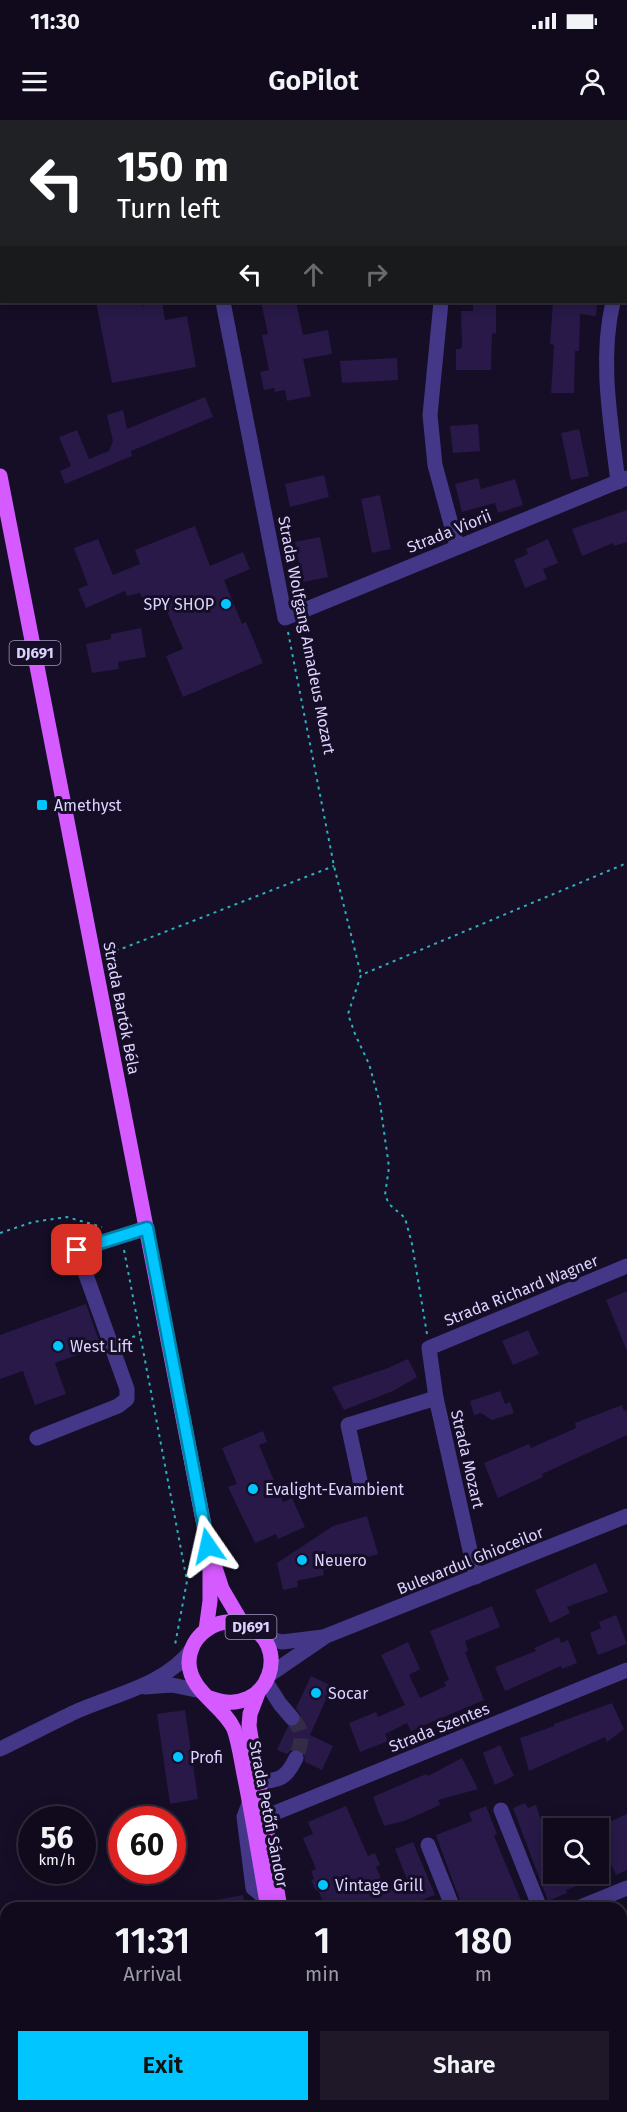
<!DOCTYPE html>
<meta charset="utf-8">
<style>
:root{--surface:#100a1c;--page:#1e1829;--text:#f1f3f6;--muted:#9c9aa3;--line:#302b3b;--accent:#00c5fe}
body{margin:0;font-family:"Fira Sans",sans-serif;background:var(--page);color:var(--text);height:100vh;display:flex;flex-direction:column;font-size:22px;white-space:nowrap}
*{box-sizing:border-box;margin:0}
p{font-size:20px;color:var(--muted)}
.icon{flex:none;width:33px;height:33px;fill:none;stroke:currentColor;stroke-width:2;stroke-linecap:round;stroke-linejoin:round}
.map{position:relative;flex:1;overflow:hidden}
.drawer{position:absolute;left:0px;top:1782px;width:627px;height:210px;display:flex;flex-direction:column;background:var(--surface);border-radius:18px 18px 0 0;box-shadow:0 3px 15px #0003,0 0 0 2px var(--line)}
.drawer>*{flex:none}
.banner{position:absolute;left:0px;top:0px;width:627px;height:183px;box-shadow:0 3px 15px #0003,0 0 0 2px var(--line);background:#202124;color:#fff;overflow:hidden}
.fabs{position:absolute;left:543px;top:1698px;display:grid;gap:12px}
.fabs a{display:grid;place-items:center;width:66px;height:66px;border-radius:0px;background:var(--surface);box-shadow:0 3px 15px #0003,0 0 0 2px var(--line);font-size:30px}
.speed{position:absolute;left:18px;top:1686px;display:flex;gap:12px;font-size:30px;font-weight:700;text-align:center}
.speed>*{display:grid;place-content:center;width:78px;height:78px;border-radius:50%;background:var(--surface);box-shadow:0 3px 15px #0003,0 0 0 2px var(--line);line-height:1}
.speed small{font-size:15px;font-weight:400}
.speed .limit{border:9px solid #d22;background:#fff;color:#111}
.pin{position:absolute;display:grid;place-items:center;width:51px;height:51px;color:#fff;margin:-26px;border-radius:12px;box-shadow:0 3px 9px #0006}
.me{position:absolute;width:66px;margin:-33px;rotate:349deg;stroke-linejoin:round;filter:drop-shadow(0 0 4px #0008)}
.turn{display:flex;align-items:center;gap:21px;height:126px;padding:0 18px;font-size:27px}
.turn .icon{width:78px;height:78px;stroke-width:2.5}
.turn b{display:block;font-size:42px;line-height:51px}
.lanes{display:flex;align-items:center;height:57px;padding:0 18px;background:#0003;justify-content:center;gap:30px;direction:ltr}
.lanes .off{opacity:.35}
.eta{display:flex;justify-content:space-evenly;align-items:center;height:102px;text-align:center}
.eta b{font-size:36px;font-weight:600;line-height:42px}
.action{display:flex;gap:12px;margin-top:auto;padding:12px 18px}
.action a{flex:1;height:69px;border-radius:0px;background:var(--accent);color:#111;font-size:24px;font-weight:600;line-height:69px;text-align:center}
.action a+a{background:var(--page);color:var(--text)}
.status{display:flex;justify-content:space-between;align-items:center;height:42px;padding:0 30px;background:var(--surface);direction:ltr}
.status svg{height:16px;fill:currentColor}
header{display:flex;justify-content:space-between;align-items:center;height:78px;padding:0 18px;background:var(--surface);font-size:27px;font-weight:600}
.map>svg:first-child{display:block}
.green{fill:#112d30}
.building{fill:#281948}
.lines{fill:none;stroke-linecap:round;stroke-linejoin:round}
.minor-tunnel{stroke:#332c47;stroke-width:15;stroke-dasharray:15 8;stroke-linecap:butt}
.path{stroke:#2ab3bc;stroke-width:2;stroke-dasharray:3 4.5;stroke-linecap:butt}
.minor{stroke:#443787;stroke-width:15}
.major{stroke:#d55aff;stroke-width:15}
.route-casing{stroke:#0080a5;stroke-width:15}
.route{stroke:#00c5fe;stroke-width:10}
.poi-dot{fill:#00c5fe;stroke:#150e26;stroke-width:2}
.labels{text-anchor:middle;stroke-width:6;stroke-linejoin:round;paint-order:stroke}
.shield{fill:#150e26;stroke:#a198be;stroke-width:1.5}
.shield-label{font-size:15px;font-weight:bold;fill:#ddd3ff}
.street-label{font-size:16px;fill:#ddd3ff;stroke:#150e26}
.poi-label{font-size:16px;fill:#ddd3ff;stroke:#150e26;text-anchor:start}
</style>
<div class="status"><b>11:30</b><svg viewBox="0 0 49 12"><path d="M0 12V9h3v3zM5 12V6h3v6zM10 12V3h3v9zM15 12V0h3v12zM26 1h20v11H26zM47 4h2v5h-2z"/></svg></div>
<header><svg class="icon" aria-label="menu" viewBox="0 0 24 24"><path d="M4 6h16M4 12h16M4 18h16"/></svg>GoPilot<svg class="icon" aria-label="person" viewBox="0 0 24 24"><circle cx="12" cy="8" r="4"/><path d="M4 21q1-7 8-7t8 7"/></svg></header>
<div class="map">
<svg width="627" height="1992" viewBox="0 0 627 1992">
<rect width="100%" height="100%" fill="#150e26"/>
<!-- green -->
<path class="green" d="M6 1862V1986H281L282 1992H0V1863Z"/>
<!-- building -->
<g class="building">
<path d="M96 182H141L142 186 162 182 165 200 187 196 196 247 112 263Z"/>
<path d="M261 182H296L303 215 328 210 332 234 303 239 311 276 287 281 285 270 275 272 274 268 264 270 260 252 269 250 262 215 268 214Z"/>
<path d="M473 182H496V213L492 214 491 250H456V229H461L462 224 461 191H473Z"/>
<path d="M553 182 597 183 596 196 580 194 579 231H575L574 273H551L554 225 550 224Z"/>
<path d="M397 238 398 260 342 263 340 241Z"/>
<path d="M205 277 213 297 131 331 132 336 65 364 60 351 71 346 59 317 77 310 89 339 109 331 113 321 107 295 123 290 127 309Z"/>
<path d="M478 304 480 331 453 333 450 306Z"/>
<path d="M579 309 589 356 571 360 561 313Z"/>
<path d="M324 355 329 377 290 387 285 364Z"/>
<path d="M478 358 481 369 515 359 523 385 498 393 495 383 462 392 455 364Z"/>
<path d="M380 375 391 429 372 433 361 379Z"/>
<path d="M627 390V422L614 426 613 423 582 436 572 409Z"/>
<path d="M195 406 210 446 243 432 250 449 224 460 242 504 246 502 263 543 183 577 166 536 183 529 164 484 148 491 140 473 127 476 125 471 86 488 78 469 88 465 74 428 98 419 113 455 140 444 135 430Z"/>
<path d="M320 417 328 457 303 462 295 422Z"/>
<path d="M548 419 558 443 543 449 547 459 525 468 514 440 528 434 526 429Z"/>
<path d="M141 508 146 537 118 542 119 549 92 553 86 524 111 519V514Z"/>
<path d="M627 1171V1231L606 1180Z"/>
<path d="M86 1184 101 1226 55 1243 66 1274 35 1285 23 1251 0 1259V1215Z"/>
<path d="M528 1210 539 1234 513 1245 502 1221Z"/>
<path d="M408 1239 417 1257 393 1271 344 1290 332 1267 388 1248Z"/>
<path d="M500 1271 505 1284 510 1282 514 1293 492 1300 481 1293 474 1295 470 1281Z"/>
<path d="M622 1285 624 1291 627 1290V1315L542 1354 543 1357 498 1378 484 1343 529 1324 531 1328 576 1308 575 1303Z"/>
<path d="M263 1311 267 1322 259 1325 283 1382 292 1378 305 1407 278 1419 276 1414 255 1423 228 1367 237 1364 222 1328Z"/>
<path d="M367 1396 378 1434 323 1450 324 1455 297 1461 298 1467 283 1470 277 1443 333 1406Z"/>
<path d="M596 1443 608 1472 567 1487 570 1493 550 1503 535 1470Z"/>
<path d="M492 1486 500 1507 465 1521 468 1531 465 1532 484 1580 411 1611 407 1603 385 1614 388 1621 360 1632 349 1603 376 1592 378 1597 405 1585 381 1535 408 1522 420 1549 409 1555 420 1578 446 1566 444 1562 449 1560 430 1511Z"/>
<path d="M616 1495 627 1524 598 1535 590 1513 601 1508 599 1502Z"/>
<path d="M559 1517 561 1523 568 1520 577 1543 562 1549 561 1546 505 1571 495 1547 536 1531 534 1528Z"/>
<path d="M311 1556 332 1566 310 1615 333 1626 322 1650 305 1642 304 1633 300 1629 291 1630 287 1634 277 1630 288 1606 294 1607 301 1602V1596L296 1588Z"/>
<path d="M612 1583 624 1609 607 1622 605 1617 529 1651 520 1618 554 1606V1604Z"/>
<path d="M185 1590 198 1679 170 1684 157 1594Z"/>
<path d="M500 1625 514 1656 495 1665 483 1633Z"/>
<path d="M462 1638 478 1669 438 1680 440 1685 404 1701 384 1706 373 1677 426 1654 428 1656Z"/>
<path d="M525 1683 528 1688 536 1685 548 1721 554 1718V1754L608 1755 566 1770 567 1773 548 1781 513 1688Z"/>
<path d="M346 1686 368 1736 375 1733 380 1745 376 1747 385 1768 407 1759 395 1729 413 1722 435 1775 400 1788H326L318 1770 316 1771 311 1760 314 1759 311 1751 316 1749 303 1718 313 1714 308 1702Z"/>
<path d="M486 1686 497 1714 494 1716 524 1788H463L449 1751 436 1715 472 1701 469 1693Z"/>
<path d="M627 1694V1750L616 1755 611 1744 598 1749V1708H596Z"/>
<path d="M243 1775 246 1788H205V1782Z"/>
</g>
<g class="lines">
<!-- minor-tunnel -->
<path class="minor-tunnel" d="M292 1598C305 1613 302 1620 296 1638"/>
<!-- path -->
<g class="path">
<path d="M288 512 334 746 361 855"/>
<path d="M108 831 121 829 334 746"/>
<path d="M0 1113 33 1102 67 1097 102 1107"/>
<path d="M124 1130 187 1461 175 1525"/>
<path d="M427 1214 412 1124 405 1098 389 1084 385 1075 389 1047 380 983 369 944 355 914 348 894 361 855 627 743"/>
<path d="M125 1219 140 1215"/>
<path d="M187 1992 221 1986"/>
</g>
<!-- minor -->
<g class="minor">
<path d="M191 0V2"/>
<path d="M416 2 420 0"/>
<path d="M626 142 627 137"/>
<path d="M0 173 2 172"/>
<path d="M223 182 285 498 627 358"/>
<path d="M441 182 430 295 435 345 457 426"/>
<path d="M613 182C599 240 611 303 618 362"/>
<path d="M37 1318 118 1286 127 1279V1269L77 1130 147 1108"/>
<path d="M361 1365 348 1305 436 1278"/>
<path d="M476 1457 436 1278 429 1228 627 1146"/>
<path d="M262 1517 282 1522 323 1517"/>
<path d="M269 1555 326 1516 627 1396"/>
<path d="M266 1562 280 1584 292 1598"/>
<path d="M145 1567 172 1565 201 1571"/>
<path d="M0 1629C25 1617 50 1604 75 1592 115 1574 164 1566 192 1529"/>
<path d="M258 1662C280 1660 286 1659 296 1638"/>
<path d="M250 1681 244 1697 253 1768 266 1779"/>
<path d="M501 1690 540 1788"/>
<path d="M265 1697 627 1550"/>
<path d="M428 1725 453 1788"/>
<path d="M578 1788 627 1768"/>
</g>
<!-- major -->
<g class="major">
<path d="M0 356 208 1426 222 1469 242 1503"/>
<path d="M206 1510 210 1481V1447"/>
<path d="M258 1573 250 1594 249 1606 280 1788"/>
<path d="M210 1578C271 1601 294 1520 243 1504 217 1495 189 1516 189 1543 190 1572 223 1585 234 1609 239 1623 241 1639 244 1654 253 1698 260 1743 268 1788"/>
<path d="M301 1986 302 1992"/>
<path d="M313 1986 314 1992"/>
</g>
</g>
<g class="lines">
<defs>
<path id="route" d="M77 1130 147 1108 208 1426"/>
</defs>
<!-- route casing -->
<use href="#route" class="route-casing"/>
<!-- route -->
<use href="#route" class="route"/>
</g>
<!-- markers -->
<g class="poi-dot">
<circle cx="226" cy="484" r="6"/>
<rect x="36" y="679" width="12" height="12" rx="3"/>
<circle cx="58" cy="1226" r="6"/>
<circle cx="253" cy="1369" r="6"/>
<circle cx="302" cy="1440" r="6"/>
<circle cx="316" cy="1573" r="6"/>
<circle cx="178" cy="1637" r="6"/>
<circle cx="323" cy="1765" r="6"/>
</g>
<g class="labels">
<!-- shield labels -->
<g class="shield">
<rect x="9.5" y="521" width="51" height="24" rx="4.5"/>
<rect x="225.5" y="1495" width="51" height="24" rx="4.5"/>
</g>
<g class="shield-label">
<text x="35" y="538">DJ691</text>
<text x="251" y="1512">DJ691</text>
</g>
<!-- street labels -->
<g class="street-label">
<text transform="translate(449 411) rotate(-22)" y="6">Strada Viorii</text>
<text transform="translate(307 515) rotate(79)" y="6">Strada Wolfgang Amadeus Mozart</text>
<text transform="translate(122 888) rotate(79)" y="6">Strada Bartók Béla</text>
<text transform="translate(521 1170) rotate(-22)" y="6">Strada Richard Wagner</text>
<text transform="translate(468 1339) rotate(77)" y="6">Strada Mozart</text>
<text transform="translate(470 1440) rotate(-22)" y="6">Bulevardul Ghioceilor</text>
<text transform="translate(439 1607) rotate(-22)" y="6">Strada Szentes</text>
<text transform="translate(269 1694) rotate(79)" y="6">Strada Petőfi Sándor</text>
</g>
<!-- poi labels -->
<g class="poi-label">
<text x="214" y="490" text-anchor="end">SPY SHOP</text>
<text x="54" y="691">Amethyst</text>
<text x="70" y="1232">West Lift</text>
<text x="265" y="1375">Evalight-Evambient</text>
<text x="314" y="1446">Neuero</text>
<text x="328" y="1579">Socar</text>
<text x="190" y="1643">Profi</text>
<text x="335" y="1771">Vintage Grill</text>
</g>
</g>
</svg>
<div class="fabs">
<a><svg class="icon" aria-label="search" viewBox="0 0 24 24"><circle cx="10" cy="10" r="6"/><path d="M15 15l6 6"/></svg></a>
</div>
<div class="speed"><div>56<small>km/h</small></div><div class="limit">60</div></div>
<div class="pin" style="left:77px;top:1130px;background:#d93025"><svg class="icon" aria-label="arrive" viewBox="0 0 24 24"><path d="M6 21V4h12l-3 4 3 4H6"/></svg></div>
<svg class="me" style="left:208px;top:1426px" viewBox="-20 -20 40 40"><path d="M0-17L14 15 0 8-14 15z" fill="#00c5fe" stroke="#fff" stroke-width="4"/></svg>
<div class="banner">
<div class="turn"><svg class="icon" aria-label="left" viewBox="0 0 24 24"><path d="M17 20v-9H6M10 6l-5 5 5 5"/></svg><div><b>150 m</b>Turn left</div></div>
<div class="lanes"><svg class="icon" aria-label="left" viewBox="0 0 24 24"><path d="M17 20v-9H6M10 6l-5 5 5 5"/></svg><svg class="icon off" aria-label="ahead" viewBox="0 0 24 24"><path d="M12 20V5M6 11l6-6 6 6"/></svg><svg class="icon off" aria-label="right" viewBox="0 0 24 24"><path d="M7 20v-9h11M14 6l5 5-5 5"/></svg></div>
</div>
<section class="drawer">
<div class="eta">
<div><b>11:31</b><p>Arrival</p></div>
<div><b>1</b><p>min</p></div>
<div><b>180</b><p>m</p></div>
</div>
<div class="action"><a>Exit</a><a>Share</a></div>
</section>
</div>
